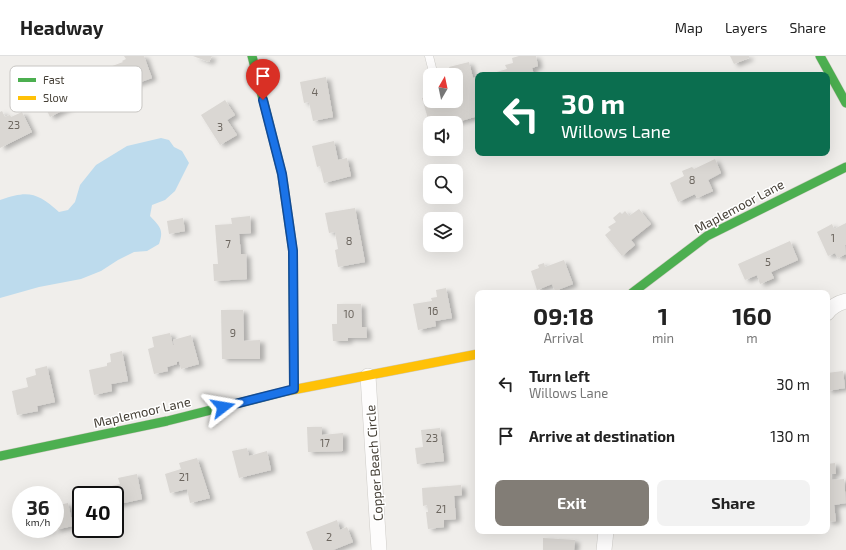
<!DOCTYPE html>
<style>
:root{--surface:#fff;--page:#f2f2f2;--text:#222;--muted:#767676;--line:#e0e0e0;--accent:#827d76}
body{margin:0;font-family:"Exo 2",sans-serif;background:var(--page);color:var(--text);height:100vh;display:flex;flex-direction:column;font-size:15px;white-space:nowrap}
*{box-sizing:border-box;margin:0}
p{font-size:13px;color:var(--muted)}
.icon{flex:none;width:22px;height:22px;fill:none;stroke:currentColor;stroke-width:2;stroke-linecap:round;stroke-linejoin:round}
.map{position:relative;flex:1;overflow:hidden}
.side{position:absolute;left:475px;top:234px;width:355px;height:244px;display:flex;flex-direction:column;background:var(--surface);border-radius:8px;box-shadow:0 4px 16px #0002}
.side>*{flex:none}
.guide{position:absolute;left:475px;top:16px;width:355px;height:84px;border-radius:8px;box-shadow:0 4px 16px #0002;background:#0b6e4f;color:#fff;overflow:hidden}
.needle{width:26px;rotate:9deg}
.controls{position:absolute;left:423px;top:12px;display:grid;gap:8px}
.controls a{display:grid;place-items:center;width:40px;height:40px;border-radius:8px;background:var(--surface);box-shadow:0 4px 16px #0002;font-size:20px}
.speed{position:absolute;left:12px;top:430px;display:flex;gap:8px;font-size:20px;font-weight:700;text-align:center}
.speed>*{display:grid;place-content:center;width:52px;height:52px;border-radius:50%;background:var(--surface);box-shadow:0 4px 16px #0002;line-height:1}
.speed small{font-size:10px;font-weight:400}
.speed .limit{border:2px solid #111;border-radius:6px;background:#fff;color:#111}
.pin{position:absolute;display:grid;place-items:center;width:34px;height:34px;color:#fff;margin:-41px -17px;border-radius:50% 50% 50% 0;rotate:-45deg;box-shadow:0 0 4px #0007}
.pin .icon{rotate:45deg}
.me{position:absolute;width:44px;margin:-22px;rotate:76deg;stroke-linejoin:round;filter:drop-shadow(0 0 3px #0008)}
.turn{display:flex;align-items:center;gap:14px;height:84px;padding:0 20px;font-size:18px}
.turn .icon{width:52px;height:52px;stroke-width:2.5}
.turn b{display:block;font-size:28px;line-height:34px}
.eta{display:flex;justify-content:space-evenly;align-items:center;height:68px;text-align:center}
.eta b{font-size:24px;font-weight:700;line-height:28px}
.action{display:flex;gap:8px;margin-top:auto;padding:8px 20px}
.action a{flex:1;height:46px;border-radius:8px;background:var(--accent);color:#fff;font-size:16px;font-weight:700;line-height:46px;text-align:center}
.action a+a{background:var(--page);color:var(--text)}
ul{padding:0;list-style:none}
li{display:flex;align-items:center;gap:12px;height:52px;padding:0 20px}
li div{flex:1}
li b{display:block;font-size:15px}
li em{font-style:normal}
header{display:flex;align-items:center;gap:24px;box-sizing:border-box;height:56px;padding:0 20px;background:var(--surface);border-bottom:1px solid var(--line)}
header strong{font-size:19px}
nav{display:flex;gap:22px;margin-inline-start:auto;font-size:14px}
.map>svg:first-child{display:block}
.water{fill:#bddbed}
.building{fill:#dad7d3;filter:url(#shadow)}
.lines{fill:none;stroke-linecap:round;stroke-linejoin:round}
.lane-casing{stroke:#ceccc8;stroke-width:9}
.street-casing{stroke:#ceccc8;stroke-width:16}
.fast-casing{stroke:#cfcbc2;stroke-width:10}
.slow-casing{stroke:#cfcbc2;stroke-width:10}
.lane{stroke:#fdfcfc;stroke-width:8}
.street{stroke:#fdfcfc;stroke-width:15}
.fast{stroke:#4caf50;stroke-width:9}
.slow{stroke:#ffc107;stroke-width:9}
.route-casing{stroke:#114b97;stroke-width:10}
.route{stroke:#1a73e8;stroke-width:7}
.labels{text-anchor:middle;stroke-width:3;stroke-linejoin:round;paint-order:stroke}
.number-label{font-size:11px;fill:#6c665f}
.street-label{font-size:13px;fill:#464037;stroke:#fff}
.key{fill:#fff;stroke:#c8c6c3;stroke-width:1}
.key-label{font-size:11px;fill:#464037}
</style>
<header>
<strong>Headway</strong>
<nav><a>Map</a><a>Layers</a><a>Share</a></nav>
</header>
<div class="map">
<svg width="846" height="494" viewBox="0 0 846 494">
<defs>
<filter id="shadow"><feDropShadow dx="4.5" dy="2.5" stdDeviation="2" flood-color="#0004"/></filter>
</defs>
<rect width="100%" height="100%" fill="#f0eeeb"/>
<!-- water -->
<path class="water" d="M161 82 169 84 174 91 182 95 189 107 175 135 165 144 152 149 150 160C160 171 164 173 159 188L147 195 134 196 118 204 101 215 81 223 39 231 0 242V144C28 134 37 136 59 156L68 154 75 146 80 129 96 109 127 90Z"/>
<!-- building -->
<g class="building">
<path d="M124 0H144L152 22 116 35 107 12 123 6 122 5 126 3Z"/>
<path d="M193 0H212L209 6Z"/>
<path d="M519 0H536L538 10 532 12 534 19H486L507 13 505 9 513 7 512 2Z"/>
<path d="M730 0H749V2L734 8Z"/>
<path d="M469 6 473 22 478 21V60L454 67H439V65L430 67V70L422 42 430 40V45H456V19H452L449 11Z"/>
<path d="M81 17 92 39 50 61 38 36 54 28 55 30 61 27 62 30 69 27 67 24Z"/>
<path d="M326 21 333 61 313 65 309 46 304 47 300 26Z"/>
<path d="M225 44 235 59 227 64 237 79 220 89 201 59Z"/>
<path d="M2 55 5 61 10 59 11 61 22 56 32 76 0 92V56Z"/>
<path d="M334 85 338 104 347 102 351 120 324 127 320 110 317 111 312 90Z"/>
<path d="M715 103 721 117 708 124 713 135 697 142 695 138 678 146 670 127 684 120 682 115 692 111 694 113Z"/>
<path d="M355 152 365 206 338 211 335 194 338 193 335 176 329 177 325 157Z"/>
<path d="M639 153 651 168 631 184 635 189 622 200 605 179 611 174 608 171 616 166 613 162 620 156 622 158 625 155 629 160Z"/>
<path d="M250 160 251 177 239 178 241 198H246L247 223 214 225 213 208H218L215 169 232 168 231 162Z"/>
<path d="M183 162 185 175 169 178 167 165Z"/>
<path d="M846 167V189H845L846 198 838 202 835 197 828 200 817 176 832 168 834 173Z"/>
<path d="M790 185 798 204 771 216 774 222 760 228 757 219 745 224 738 208Z"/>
<path d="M564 204 573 228 555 235 552 228 537 234 531 215 539 212 538 209 544 207 545 211Z"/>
<path d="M446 232 452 262 435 265 436 270 418 274 413 248 432 245 431 242 437 241 436 234Z"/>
<path d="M337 248H361L362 271H366L367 282H348V285H333L332 268H337Z"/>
<path d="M221 254H243L244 285 260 284V303H222Z"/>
<path d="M170 277 173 289H174L173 284 191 279 199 308 181 313 179 305 177 306V308L167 311 168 315 154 318 148 293 154 291 152 281Z"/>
<path d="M122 295 128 325 111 328 112 335 94 339 89 314 107 310V307L111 306 110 298Z"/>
<path d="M47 310 55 346 37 350 38 355 17 359 12 335 28 331 26 322 36 319 35 313Z"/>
<path d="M843 315 845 332 827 335V317Z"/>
<path d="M307 371H322V379L343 377V395L308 396Z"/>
<path d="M440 372 444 405 417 408 415 392 423 391 421 374Z"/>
<path d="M247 392 249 400 267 395 271 414 239 422 232 395Z"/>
<path d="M197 402 210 442 190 447 187 433 170 437 165 418 181 413 179 407Z"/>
<path d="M835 407 836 418H831L832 424 844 423 846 447 834 449 836 465 827 466V408Z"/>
<path d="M137 418 142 443 115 449V439H105L103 432 120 428 118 422Z"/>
<path d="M461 429 462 439 454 440 456 463 444 464V471L428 473 426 456H428L427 449 423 450 422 432Z"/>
<path d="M68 447 73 470 40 477 39 473H55V450Z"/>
<path d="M337 464 340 474 347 471 353 486 333 494H313L306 476Z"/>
<path d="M543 482 575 484 574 494H543Z"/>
</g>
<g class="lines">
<defs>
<path id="lane" d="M429 0 433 16"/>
<g id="street">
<path d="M827 257C832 250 838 247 846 245"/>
<path d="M368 320 379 494"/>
<path d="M604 494 606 475"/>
</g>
<g id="fast">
<path d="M252 0 282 118 293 195 294 333"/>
<path d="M820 0 846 47"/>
<path d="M632 237 707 180 846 111"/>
<path d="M0 400 167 365 287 335"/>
</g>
<path id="slow" d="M287 335 478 298"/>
</defs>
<!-- lane casing -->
<use href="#lane" class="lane-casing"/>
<!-- street casing -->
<use href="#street" class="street-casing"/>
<!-- fast casing -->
<use href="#fast" class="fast-casing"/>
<!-- slow casing -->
<use href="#slow" class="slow-casing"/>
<!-- lane -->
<use href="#lane" class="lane"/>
<!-- street -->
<use href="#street" class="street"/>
<!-- fast -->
<use href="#fast" class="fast"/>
<!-- slow -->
<use href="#slow" class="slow"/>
</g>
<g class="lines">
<defs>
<path id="route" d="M223 351 294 333 293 195 282 118 263 44"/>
</defs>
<!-- route casing -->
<use href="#route" class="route-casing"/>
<!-- route -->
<use href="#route" class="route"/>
</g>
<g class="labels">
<!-- number labels -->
<g class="number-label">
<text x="315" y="40">4</text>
<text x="14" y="73">23</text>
<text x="220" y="75">3</text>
<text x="692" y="128">8</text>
<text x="833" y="186">1</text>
<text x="349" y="189">8</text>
<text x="228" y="192">7</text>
<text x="768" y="210">5</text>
<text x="433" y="259">16</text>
<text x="349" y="262">10</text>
<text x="233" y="281">9</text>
<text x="432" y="386">23</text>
<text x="325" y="391">17</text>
<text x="184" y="425">21</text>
<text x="441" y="457">21</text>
<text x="329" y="485">2</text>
</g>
<!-- street labels -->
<g class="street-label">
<text transform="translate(739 150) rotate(-28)" y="5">Maplemoor Lane</text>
<text transform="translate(142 356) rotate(-13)" y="5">Maplemoor Lane</text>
<text transform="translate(374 407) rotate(-94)" y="5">Copper Beach Circle</text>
</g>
</g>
<!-- legend -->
<rect x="10" y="10" width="132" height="46" rx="6" class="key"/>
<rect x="18" y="22" width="18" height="4" fill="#4caf50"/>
<rect x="18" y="40" width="18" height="4" fill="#ffc107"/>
<g class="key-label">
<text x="43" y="28">Fast</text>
<text x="43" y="46">Slow</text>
</g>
</svg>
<div class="controls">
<a><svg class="needle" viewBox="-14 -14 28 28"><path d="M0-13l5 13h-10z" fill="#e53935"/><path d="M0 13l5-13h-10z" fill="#767676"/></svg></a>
<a><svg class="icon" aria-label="sound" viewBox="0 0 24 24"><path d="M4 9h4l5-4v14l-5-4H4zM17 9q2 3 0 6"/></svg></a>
<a><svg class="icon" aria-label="search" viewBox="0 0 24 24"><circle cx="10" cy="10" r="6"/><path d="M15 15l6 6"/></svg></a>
<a><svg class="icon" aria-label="layers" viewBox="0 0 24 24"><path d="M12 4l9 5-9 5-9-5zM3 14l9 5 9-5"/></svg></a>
</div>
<div class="speed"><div>36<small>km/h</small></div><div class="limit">40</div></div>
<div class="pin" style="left:263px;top:44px;background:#d93025"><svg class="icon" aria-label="arrive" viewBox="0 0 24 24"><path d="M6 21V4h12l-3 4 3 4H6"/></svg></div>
<svg class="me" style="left:223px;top:351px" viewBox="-20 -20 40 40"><path d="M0-17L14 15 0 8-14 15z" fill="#1a73e8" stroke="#fff" stroke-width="4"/></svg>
<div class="guide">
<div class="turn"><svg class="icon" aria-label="left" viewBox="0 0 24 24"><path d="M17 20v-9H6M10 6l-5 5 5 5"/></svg><div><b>30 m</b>Willows Lane</div></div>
</div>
<section class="side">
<div class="eta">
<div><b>09:18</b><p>Arrival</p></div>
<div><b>1</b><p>min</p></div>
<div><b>160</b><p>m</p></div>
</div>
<ul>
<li><svg class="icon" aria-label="left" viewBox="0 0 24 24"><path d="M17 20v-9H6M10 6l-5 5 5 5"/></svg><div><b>Turn left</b><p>Willows Lane</p></div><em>30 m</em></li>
<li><svg class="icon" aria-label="arrive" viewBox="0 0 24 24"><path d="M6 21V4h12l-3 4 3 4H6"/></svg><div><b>Arrive at destination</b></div><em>130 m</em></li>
</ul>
<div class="action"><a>Exit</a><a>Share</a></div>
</section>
</div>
